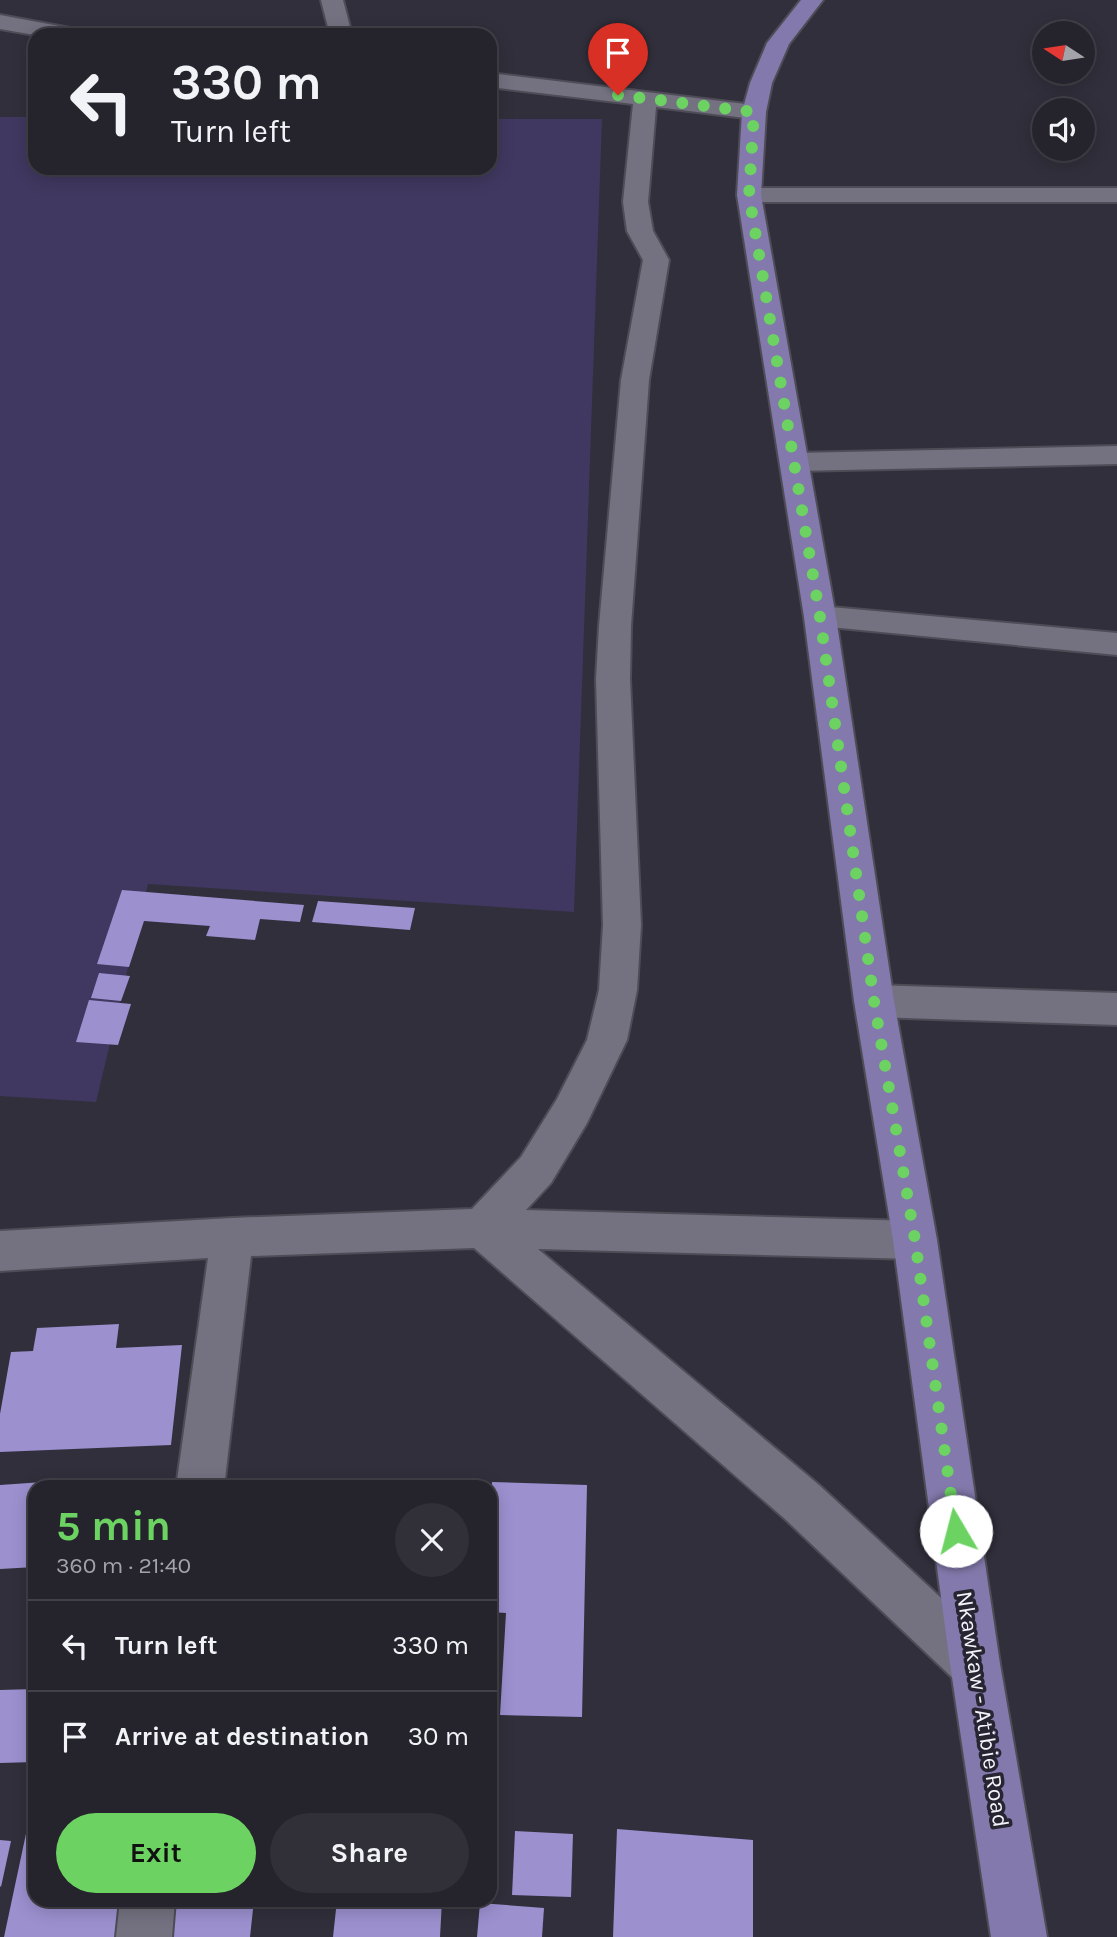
<!DOCTYPE html>
<meta charset="utf-8">
<style>
:root{--surface:#25232c;--page:#312f38;--text:#f1f3f6;--muted:#a3a4a9;--line:#424048;--accent:#6cd362}
body{margin:0;font-family:Karla,sans-serif;background:var(--page);color:var(--text);height:100vh;display:flex;flex-direction:column;font-size:26px;white-space:nowrap}
*{box-sizing:border-box;margin:0}
p{font-size:23px;color:var(--muted)}
.icon{flex:none;width:38px;height:38px;fill:none;stroke:currentColor;stroke-width:2;stroke-linecap:round;stroke-linejoin:round}
.map{position:relative;flex:1;overflow:hidden}
.sheet{position:absolute;left:28px;top:1480px;width:469px;height:427px;display:flex;flex-direction:column;background:var(--surface);border-radius:21px;box-shadow:0 4px 18px #0003,0 0 0 2px var(--line)}
.sheet>*{flex:none}
.top-card{position:absolute;left:28px;top:28px;width:469px;height:147px;border-radius:21px;box-shadow:0 4px 18px #0003,0 0 0 2px var(--line);background:#25232c;color:var(--text);overflow:hidden}
.needle{width:46px;rotate:282deg}
.buttons{position:absolute;left:1032px;top:21px;display:grid;gap:14px}
.buttons a{display:grid;place-items:center;width:63px;height:63px;border-radius:50%;background:var(--surface);box-shadow:0 4px 18px #0003,0 0 0 2px var(--line);font-size:35px}
.pin{position:absolute;display:grid;place-items:center;width:60px;height:60px;color:#fff;margin:-72px -30px;border-radius:50% 50% 50% 0;rotate:-45deg;box-shadow:0 0 7px #0007}
.pin .icon{rotate:45deg}
.me{position:absolute;width:77px;margin:-38px;rotate:352deg;stroke-linejoin:round;filter:drop-shadow(0 0 5px #0008)}
.turn{display:flex;align-items:center;gap:24px;height:147px;padding:0 28px;font-size:32px}
.turn .icon{width:91px;height:91px;stroke-width:2.5}
.turn b{display:block;font-size:49px;line-height:60px}
.round{display:grid;place-items:center;flex:none;width:74px;height:74px;border-radius:37px;background:var(--page)}
.summary{display:flex;align-items:center;justify-content:space-between;height:119px;padding:0 28px}
h1{font-size:42px;font-weight:700;line-height:52px;color:var(--accent)}
.primary-button{display:flex;gap:14px;margin-top:auto;padding:14px 28px}
.primary-button a{flex:1;height:80px;border-radius:42px;background:var(--accent);color:#111;font-size:28px;font-weight:700;line-height:80px;text-align:center}
.primary-button a+a{background:var(--page);color:var(--text)}
ul{padding:0;list-style:none}
li{display:flex;align-items:center;gap:21px;height:91px;padding:0 28px;border-top:2px solid var(--line)}
li div{flex:1}
li b{display:block;font-size:26px}
li em{font-style:normal}
.map>svg:first-child{display:block}
.green{fill:#403860}
.building{fill:#9c90cf}
.lines{fill:none;stroke-linecap:round;stroke-linejoin:round}
.minor-casing{stroke:#4e4c56;stroke-width:4}
.major-casing{stroke:#4e4c56;stroke-width:4}
.minor{fill:#747281;fill-rule:evenodd}
.major{fill:#8379ac;fill-rule:evenodd}
.route{stroke:#6cd362;stroke-width:12;stroke-dasharray:0 21.6}
.labels{text-anchor:middle;stroke-width:7;stroke-linejoin:round;paint-order:stroke}
.street-label{font-size:23px;fill:#f4f3fb;stroke:#272531}
</style>
<div class="map">
<svg width="1117" height="1937" viewBox="0 0 1117 1937">
<rect width="100%" height="100%" fill="#312f3b"/>
<!-- green -->
<path class="green" d="M0 117H35V168H490V119H602L574 912 148 884 96 1102 0 1096Z"/>
<!-- building -->
<g class="building">
<path d="M122 890 304 905 300 922 260 919 255 940 206 936 210 926 144 921 129 967 97 964Z"/>
<path d="M318 901 415 908 410 930 312 922Z"/>
<path d="M99 973 130 976 121 1001 91 998Z"/>
<path d="M89 1000 131 1004 118 1045 76 1042Z"/>
<path d="M119 1324 116 1348 182 1345 171 1445 0 1452V1414L11 1352 33 1351 37 1328Z"/>
<path d="M72 1480 71 1488H35V1567L0 1569V1485Z"/>
<path d="M492 1482 587 1485 582 1717 500 1715 506 1613 490 1612Z"/>
<path d="M35 1689V1762L0 1763V1690Z"/>
<path d="M27 1829H35V1900H121L115 1937H4Z"/>
<path d="M617 1829 753 1840V1937H613Z"/>
<path d="M515 1831 573 1834 571 1897 512 1895Z"/>
<path d="M0 1840 11 1841 1 1887 0 1886Z"/>
<path d="M176 1900H254L250 1937H171Z"/>
<path d="M337 1900H442L440 1937H333Z"/>
<path d="M480 1903 544 1908 542 1937H477Z"/>
</g>
<g class="lines">
<defs>
<g id="minor">
<path d="M321 0H343L352 35H330Z"/>
<path d="M0 15 70 28 78 30 81 35H35L0 29Z"/>
<path d="M490 73 754 105 762 107 766 112 762 117 754 119 656 107 648 202 653 231 669 260 649 380 631 626 630 679 641 925 637 990 627 1040 587 1123 551 1183 526 1210 915 1221 930 1226 937 1240 930 1254 915 1259 538 1249 819 1485 993 1646 1000 1664 993 1682 975 1689 957 1682 785 1519 474 1248 251 1256 224 1488H176L208 1258 0 1271V1231L232 1218 472 1209 521 1157 557 1099 587 1040 599 990 603 925 596 679 599 626 621 380 643 260 627 231 623 202 633 104 490 87Z"/>
<path d="M749 188H1117V202H749L740 200 737 195 740 190Z"/>
<path d="M1117 446V464L796 471 786 468 781 462 786 456 796 453Z"/>
<path d="M820 606 1117 633V655L809 625 804 617 809 609Z"/>
<path d="M874 985 1117 993V1025L874 1017 860 1012 854 1001 860 990Z"/>
<path d="M120 1900H175L172 1937H116Z"/>
</g>
<path id="major" d="M801 0H823L789 44 772 83 766 112 761 195 836 617 894 1001 937 1240 1000 1664 1047 1937H991L950 1664 893 1240 854 1001 804 617 737 195 742 112 750 83 767 43Z"/>
</defs>
<!-- minor casing -->
<use href="#minor" class="minor-casing"/>
<!-- major casing -->
<use href="#major" class="major-casing"/>
<!-- minor -->
<use href="#minor" class="minor"/>
<!-- major -->
<use href="#major" class="major"/>
</g>
<g class="lines">
<!-- route -->
<path class="route" d="M618 95 754 112 749 195 820 617 874 1001 915 1240 956 1531"/>
</g>
<g class="labels">
<!-- street labels -->
<g class="street-label">
<text transform="translate(983 1709) rotate(81)" y="8">Nkawkaw - Atibie Road</text>
</g>
</g>
</svg>
<div class="buttons">
<a><svg class="needle" viewBox="-14 -14 28 28"><path d="M0-13l5 13h-10z" fill="#e53935"/><path d="M0 13l5-13h-10z" fill="#a3a4a9"/></svg></a>
<a><svg class="icon" aria-label="sound" viewBox="0 0 24 24"><path d="M4 9h4l5-4v14l-5-4H4zM17 9q2 3 0 6"/></svg></a>
</div>
<div class="pin" style="left:618px;top:95px;background:#d93025"><svg class="icon" aria-label="arrive" viewBox="0 0 24 24"><path d="M6 21V4h12l-3 4 3 4H6"/></svg></div>
<svg class="me" style="left:956px;top:1531px" viewBox="-20 -20 40 40"><circle r="19" fill="#fff"/><path d="M0-13L10 11 0 6-10 11z" fill="#6cd362"/></svg>
<div class="top-card">
<div class="turn"><svg class="icon" aria-label="left" viewBox="0 0 24 24"><path d="M17 20v-9H6M10 6l-5 5 5 5"/></svg><div><b>330 m</b>Turn left</div></div>
</div>
<section class="sheet">
<div class="summary"><div><h1>5 min</h1><p>360 m · 21:40</p></div><a class="round"><svg class="icon" aria-label="close" viewBox="0 0 24 24"><path d="M6 6l12 12M18 6L6 18"/></svg></a></div>
<ul>
<li><svg class="icon" aria-label="left" viewBox="0 0 24 24"><path d="M17 20v-9H6M10 6l-5 5 5 5"/></svg><div><b>Turn left</b></div><em>330 m</em></li>
<li><svg class="icon" aria-label="arrive" viewBox="0 0 24 24"><path d="M6 21V4h12l-3 4 3 4H6"/></svg><div><b>Arrive at destination</b></div><em>30 m</em></li>
</ul>
<div class="primary-button"><a>Exit</a><a>Share</a></div>
</section>
</div>
